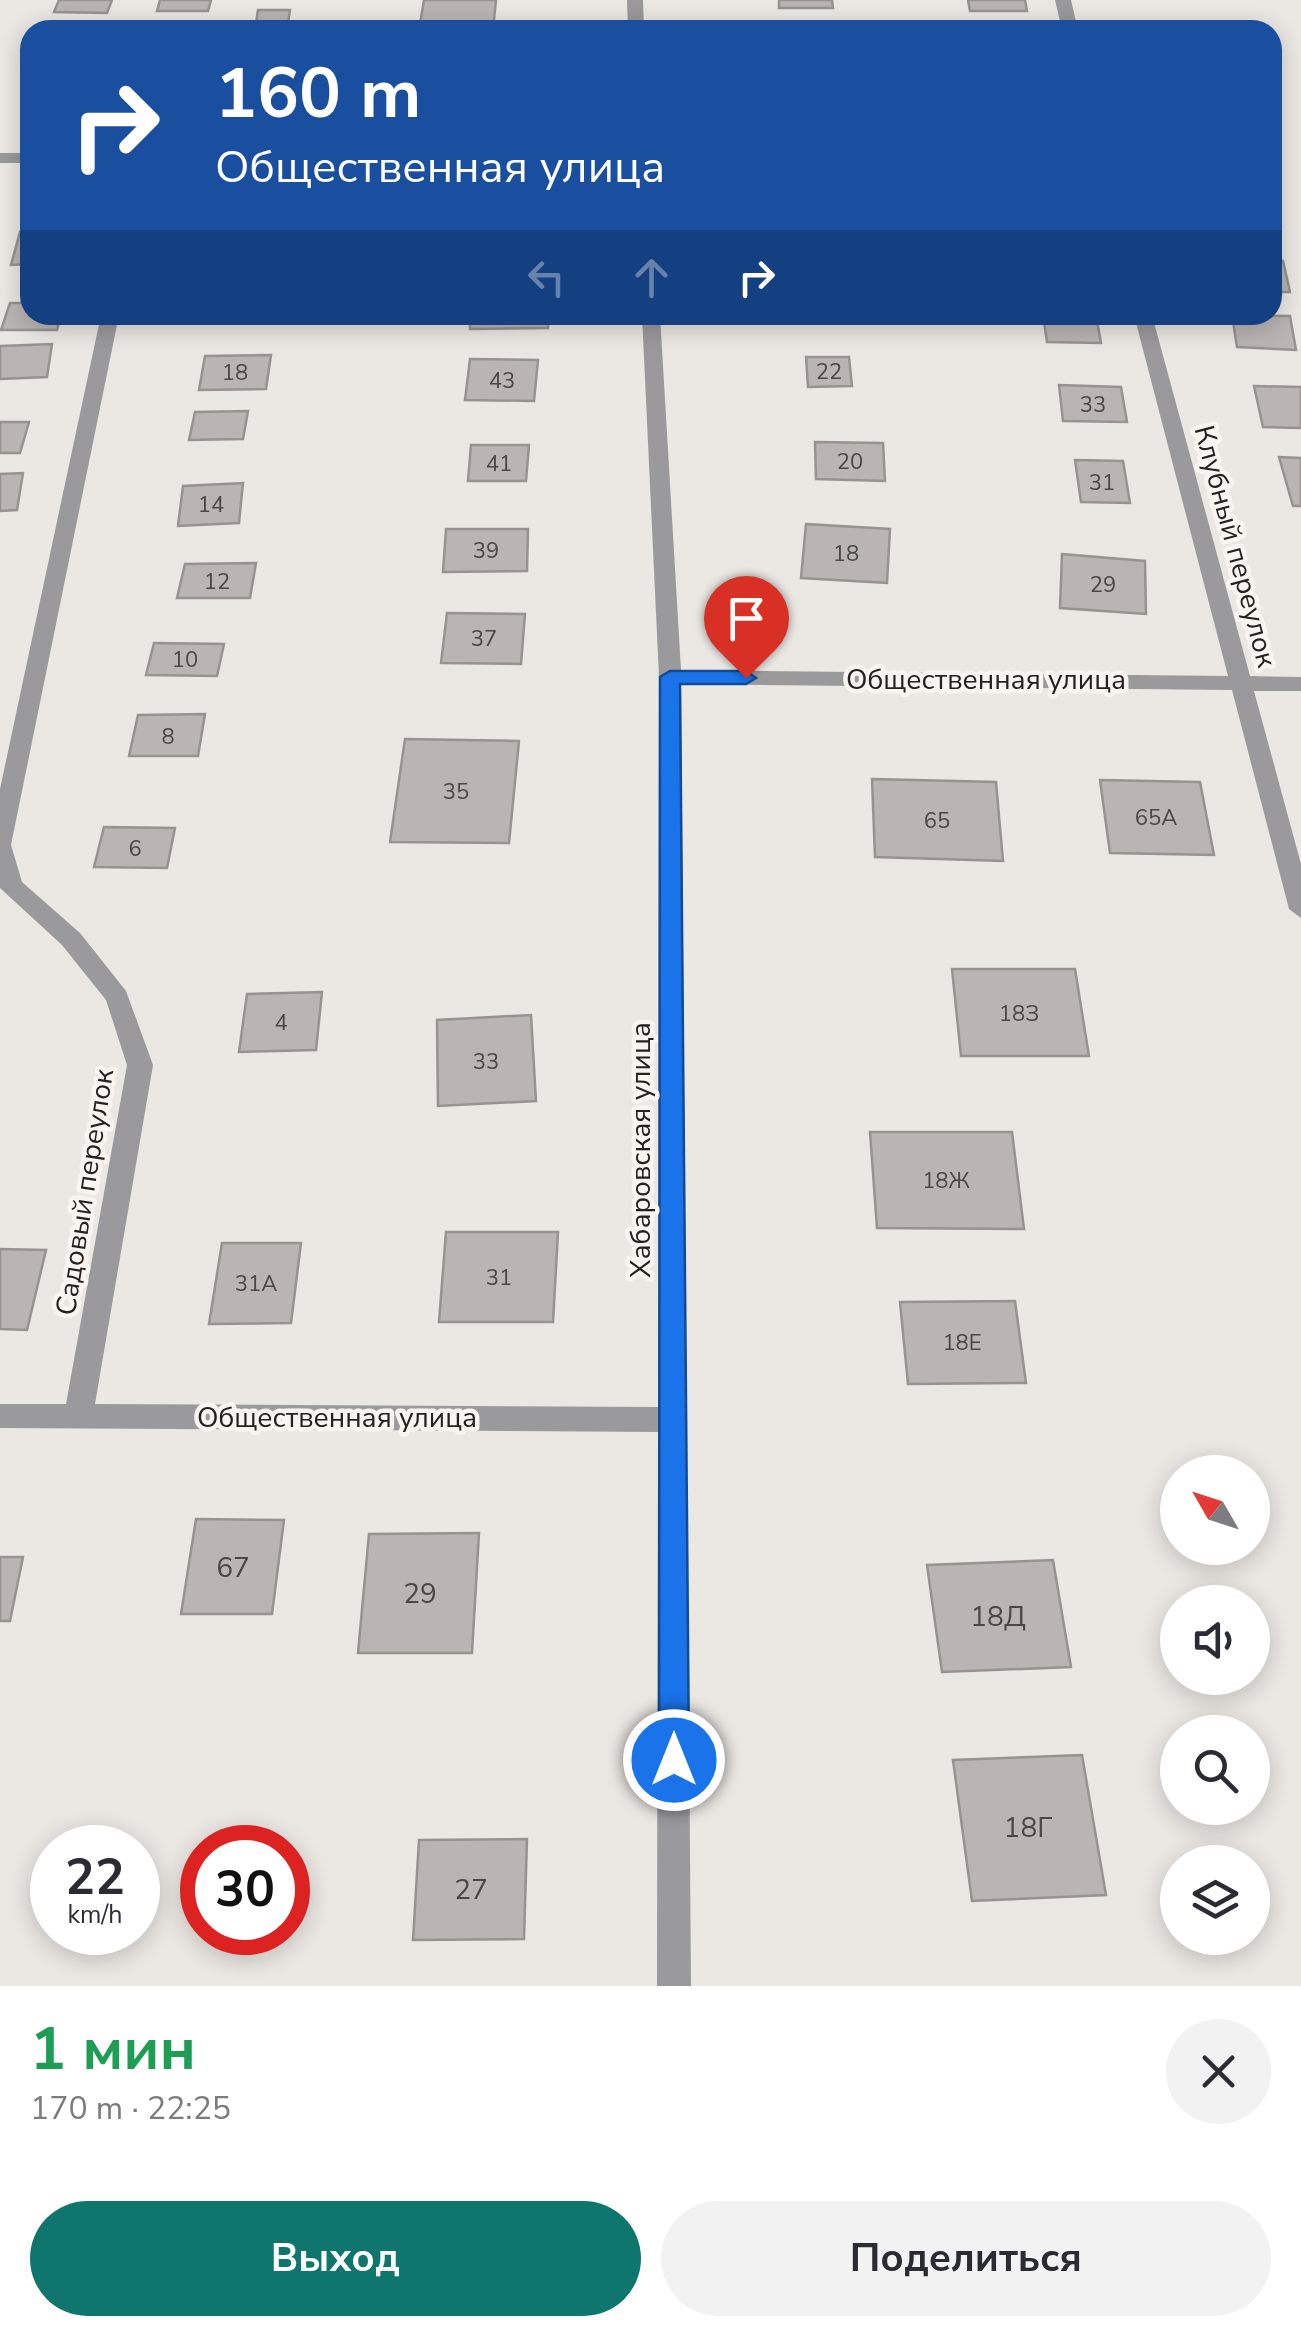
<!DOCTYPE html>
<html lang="ru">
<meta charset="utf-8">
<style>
:root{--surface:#fff;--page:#f2f2f3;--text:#2b2b33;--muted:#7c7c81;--accent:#0f766e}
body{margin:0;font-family:"Nunito Sans",sans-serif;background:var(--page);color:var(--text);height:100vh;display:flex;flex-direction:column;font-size:38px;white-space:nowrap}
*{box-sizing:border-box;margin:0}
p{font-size:32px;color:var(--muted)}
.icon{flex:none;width:55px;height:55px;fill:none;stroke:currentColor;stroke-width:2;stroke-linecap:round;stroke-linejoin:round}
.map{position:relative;height:1986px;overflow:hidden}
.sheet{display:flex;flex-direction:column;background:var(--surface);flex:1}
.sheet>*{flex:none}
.hud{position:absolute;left:20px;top:20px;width:1262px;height:305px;border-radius:30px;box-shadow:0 5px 25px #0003;background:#1a4fa0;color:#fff;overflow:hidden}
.needle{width:65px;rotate:309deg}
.fabs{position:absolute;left:1160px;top:1455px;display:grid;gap:20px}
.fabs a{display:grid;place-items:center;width:110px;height:110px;border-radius:50%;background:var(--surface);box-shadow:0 5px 25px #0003;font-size:50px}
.speed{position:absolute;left:30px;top:1825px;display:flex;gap:20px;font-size:50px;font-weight:700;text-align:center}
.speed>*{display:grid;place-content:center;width:130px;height:130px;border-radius:50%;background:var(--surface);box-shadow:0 5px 25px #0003;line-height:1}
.speed small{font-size:25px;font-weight:400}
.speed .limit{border:15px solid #d22;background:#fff;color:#111}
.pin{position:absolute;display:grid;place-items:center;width:85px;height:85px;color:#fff;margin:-102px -42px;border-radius:50% 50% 50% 0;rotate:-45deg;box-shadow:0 0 10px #0007}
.pin .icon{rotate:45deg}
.me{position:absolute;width:110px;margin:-55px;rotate:0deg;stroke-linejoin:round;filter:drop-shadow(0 0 8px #0008)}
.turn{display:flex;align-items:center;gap:35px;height:210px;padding:0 30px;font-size:45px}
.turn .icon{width:130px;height:130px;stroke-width:2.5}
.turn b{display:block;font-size:70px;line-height:85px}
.lanes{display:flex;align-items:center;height:95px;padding:0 30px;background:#0003;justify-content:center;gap:50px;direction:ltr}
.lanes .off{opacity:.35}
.round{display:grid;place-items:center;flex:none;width:105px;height:105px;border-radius:52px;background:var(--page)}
.headline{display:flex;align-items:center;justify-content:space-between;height:170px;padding:0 30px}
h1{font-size:60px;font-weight:700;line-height:75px;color:#1e9e55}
.primary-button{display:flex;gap:20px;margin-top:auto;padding:20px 30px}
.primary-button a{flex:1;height:115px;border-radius:60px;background:var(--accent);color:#fff;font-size:40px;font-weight:700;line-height:115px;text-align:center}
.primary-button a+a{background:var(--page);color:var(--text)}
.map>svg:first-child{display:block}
.building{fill:#bab5b2;stroke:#989390;stroke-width:2.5}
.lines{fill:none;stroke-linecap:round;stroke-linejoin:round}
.service{fill:#9a9a9d;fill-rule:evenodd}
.minor{fill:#9a9a9d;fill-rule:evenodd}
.route{fill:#1a73e8;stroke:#114b97;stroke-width:2.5}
.labels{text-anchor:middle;stroke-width:9;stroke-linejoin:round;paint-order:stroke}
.number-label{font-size:22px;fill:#4a4745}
.street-label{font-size:28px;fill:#242221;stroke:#f9f4f0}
.near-number-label{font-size:28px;fill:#4a4745}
</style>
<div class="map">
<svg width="1301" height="1986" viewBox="0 0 1301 1986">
<rect width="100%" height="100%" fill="#ebe7e3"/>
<!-- building -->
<g class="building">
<path d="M59 0H112L107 13 54 12Z"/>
<path d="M160 0H211L208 11H157Z"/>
<path d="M424 0H496L493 30H419Z"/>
<path d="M779 0H832L833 8H779Z"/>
<path d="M968 0H1025L1027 11H970Z"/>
<path d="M258 10H290L287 30H255Z"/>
<path d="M1151 23H1202L1204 30H1153Z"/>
<path d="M30 231V264L11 265 20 232Z"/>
<path d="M1272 260 1283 261 1290 292H1272Z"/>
<path d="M10 303H30V315H61L57 330H1Z"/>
<path d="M470 315H548V328L470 329Z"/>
<path d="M1043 315H1096L1101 343 1047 342Z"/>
<path d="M1232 315 1290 316 1296 350 1237 347Z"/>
<path d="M52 344 47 377 0 379V346Z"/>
<path d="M271 355 266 389 199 390 205 356Z"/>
<path d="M806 357H849L852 386 808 387Z"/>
<path d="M470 359 538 360 534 401 465 400Z"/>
<path d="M1059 385 1121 387 1127 422 1063 421Z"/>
<path d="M1254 386 1301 387V428L1263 427Z"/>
<path d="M248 411 243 439 189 440 195 412Z"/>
<path d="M0 422H29L20 453H0Z"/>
<path d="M815 442 883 443 885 481 816 479Z"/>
<path d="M471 445H529L526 481H468Z"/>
<path d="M1279 457 1301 458V506H1293Z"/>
<path d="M1075 460 1123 461 1130 503 1081 502Z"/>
<path d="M23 473 17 510 0 511V474Z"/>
<path d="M243 483 239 523 178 526 183 486Z"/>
<path d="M806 524 890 529 887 583 801 578Z"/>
<path d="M446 529H528L527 571 443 572Z"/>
<path d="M1062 554 1145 561 1146 614 1060 608Z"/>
<path d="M256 563 250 598H177L185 564Z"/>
<path d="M447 613 525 614 521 664 441 663Z"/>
<path d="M154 643 224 644 217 676 146 675Z"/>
<path d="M205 714 198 756H129L138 715Z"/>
<path d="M405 739 519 741 509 843 390 842Z"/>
<path d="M872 779 996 782 1003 861 875 857Z"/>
<path d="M1100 780 1200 782 1214 855 1110 853Z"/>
<path d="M104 827 175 828 167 868 94 867Z"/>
<path d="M952 969H1075L1089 1056H961Z"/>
<path d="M322 992 316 1050 239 1052 247 994Z"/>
<path d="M531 1015 536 1101 438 1106 437 1020Z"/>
<path d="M870 1132H1012L1024 1229 877 1228Z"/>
<path d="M446 1232H558L553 1322H439Z"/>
<path d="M222 1243H301L291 1323 209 1324Z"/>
<path d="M0 1249 46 1250 27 1330 0 1329Z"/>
<path d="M1015 1301 1026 1383 908 1384 900 1302Z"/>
<path d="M196 1519 284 1520 272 1614H181Z"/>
<path d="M479 1533 472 1653H358L369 1534Z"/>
<path d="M0 1557H23L10 1621H0Z"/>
<path d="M1053 1560 1071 1667 942 1672 927 1565Z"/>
<path d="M1082 1755 1106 1895 972 1901 953 1760Z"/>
<path d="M527 1839 524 1939 413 1940 419 1840Z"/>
</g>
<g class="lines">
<!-- service -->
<rect class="service" x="0" y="153" width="30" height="10"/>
<!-- minor -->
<g class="minor">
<path d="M627 0H643L644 30H628Z"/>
<path d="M1055 0H1071L1078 30H1062Z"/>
<path d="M101 315H119L11 845 22 882 80 933 126 991 153 1065 95 1404 658 1407 659 677 642 315H660L681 670 1228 676 1134 315H1152L1250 676 1301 677V691H1254L1301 864V918L1289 909 1232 690 681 684 691 1986H657L658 1432 0 1428V1404H66L127 1065 106 1000 62 945 0 888V789Z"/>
</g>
</g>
<!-- route -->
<path class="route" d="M670 671H746L756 678 746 684H680L689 1760 685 1769 674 1774 664 1769 659 1760 660 677Z"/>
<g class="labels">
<!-- number labels -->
<g class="number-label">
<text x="829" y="379">22</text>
<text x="235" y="380">18</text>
<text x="502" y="388">43</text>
<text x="1093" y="412">33</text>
<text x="850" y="469">20</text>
<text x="499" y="471">41</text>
<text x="1102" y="490">31</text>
<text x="211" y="512">14</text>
<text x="486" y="558">39</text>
<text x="846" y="561">18</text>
<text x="217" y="589">12</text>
<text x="1103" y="592">29</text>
<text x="484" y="646">37</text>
<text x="185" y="667">10</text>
<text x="168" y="744">8</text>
<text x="456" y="799">35</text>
<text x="1156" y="825">65А</text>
<text x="937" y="828">65</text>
<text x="135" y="856">6</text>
<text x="1019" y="1021">18З</text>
<text x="281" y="1030">4</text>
<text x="486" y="1069">33</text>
<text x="946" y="1188">18Ж</text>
<text x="499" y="1285">31</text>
<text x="256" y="1291">31А</text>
<text x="962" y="1350">18Е</text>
</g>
<!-- street labels -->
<g class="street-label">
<text transform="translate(1236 546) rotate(75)" y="10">Клубный переулок</text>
<text x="986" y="689">Общественная улица</text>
<text transform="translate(640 1150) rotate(-90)" y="10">Хабаровская улица</text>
<text transform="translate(84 1192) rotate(-81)" y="10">Садовый переулок</text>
<text x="337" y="1427">Общественная улица</text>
</g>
<!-- near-number labels -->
<g class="near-number-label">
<text x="233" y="1577">67</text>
<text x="420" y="1603">29</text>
<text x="998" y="1626">18Д</text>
<text x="1028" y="1837">18Г</text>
<text x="471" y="1899">27</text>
</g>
</g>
</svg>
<div class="fabs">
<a><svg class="needle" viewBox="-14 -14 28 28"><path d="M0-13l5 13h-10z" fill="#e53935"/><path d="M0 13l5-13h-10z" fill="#7c7c81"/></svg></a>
<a><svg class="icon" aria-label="sound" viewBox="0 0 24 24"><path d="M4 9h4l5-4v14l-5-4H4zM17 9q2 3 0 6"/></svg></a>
<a><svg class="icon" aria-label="search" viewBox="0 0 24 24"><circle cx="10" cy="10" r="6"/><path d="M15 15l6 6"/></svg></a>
<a><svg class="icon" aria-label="layers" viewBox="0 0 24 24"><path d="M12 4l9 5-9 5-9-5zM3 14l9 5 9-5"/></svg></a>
</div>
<div class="speed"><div>22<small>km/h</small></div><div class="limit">30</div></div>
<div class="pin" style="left:746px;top:678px;background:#d93025"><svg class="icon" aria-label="arrive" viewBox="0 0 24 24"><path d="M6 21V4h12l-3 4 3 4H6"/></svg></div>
<svg class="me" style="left:674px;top:1760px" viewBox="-20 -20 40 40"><circle r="17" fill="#1a73e8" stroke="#fff" stroke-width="3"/><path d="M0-11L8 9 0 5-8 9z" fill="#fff"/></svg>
<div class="hud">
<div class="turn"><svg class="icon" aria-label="right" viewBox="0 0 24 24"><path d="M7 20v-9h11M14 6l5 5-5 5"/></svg><div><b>160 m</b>Общественная улица</div></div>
<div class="lanes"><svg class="icon off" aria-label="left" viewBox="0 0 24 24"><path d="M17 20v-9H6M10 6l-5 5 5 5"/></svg><svg class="icon off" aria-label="ahead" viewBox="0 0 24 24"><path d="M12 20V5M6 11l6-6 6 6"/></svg><svg class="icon" aria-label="right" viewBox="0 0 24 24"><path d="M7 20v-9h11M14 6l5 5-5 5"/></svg></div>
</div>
</div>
<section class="sheet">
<div class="headline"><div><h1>1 мин</h1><p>170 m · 22:25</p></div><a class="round"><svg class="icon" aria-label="close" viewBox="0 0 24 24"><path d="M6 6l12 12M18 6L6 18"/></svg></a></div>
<div class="primary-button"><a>Выход</a><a>Поделиться</a></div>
</section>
